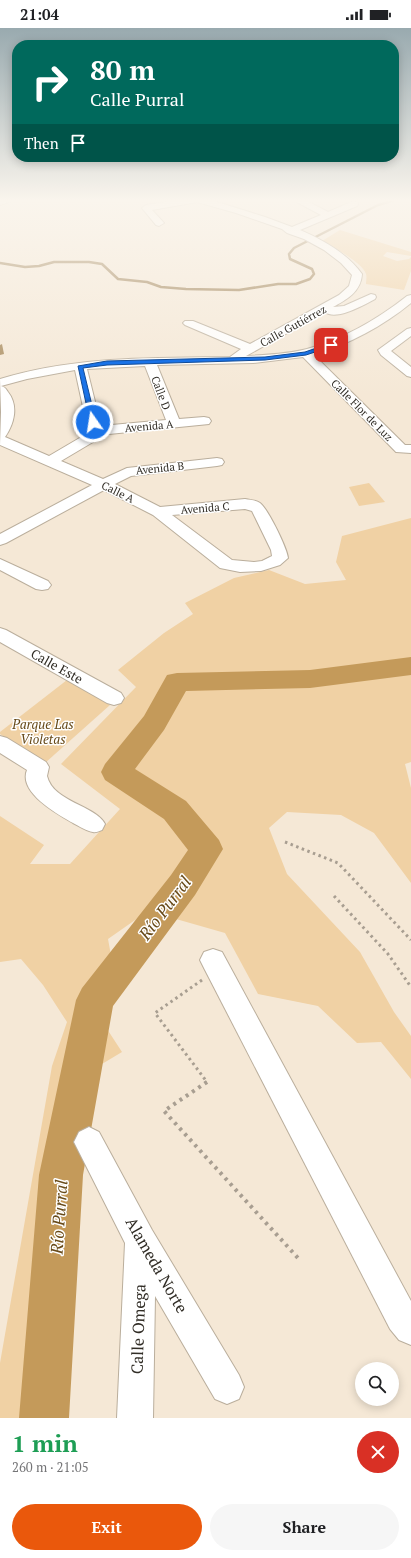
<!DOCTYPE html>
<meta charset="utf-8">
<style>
:root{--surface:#fff;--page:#f6f6f6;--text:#202124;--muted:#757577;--accent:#ea580c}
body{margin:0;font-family:"PT Serif",serif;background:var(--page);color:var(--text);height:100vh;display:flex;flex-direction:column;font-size:15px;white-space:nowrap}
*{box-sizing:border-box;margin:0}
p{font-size:13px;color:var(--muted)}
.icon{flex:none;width:22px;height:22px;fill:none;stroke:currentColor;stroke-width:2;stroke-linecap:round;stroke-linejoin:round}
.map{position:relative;height:1390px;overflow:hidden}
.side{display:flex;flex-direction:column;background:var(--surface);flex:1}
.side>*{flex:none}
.hud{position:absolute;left:12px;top:12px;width:387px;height:122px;border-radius:16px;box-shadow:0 2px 10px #0003;background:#00695c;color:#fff;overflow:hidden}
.buttons{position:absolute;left:355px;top:1334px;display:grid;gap:8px}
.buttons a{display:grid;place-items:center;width:44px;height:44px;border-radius:50%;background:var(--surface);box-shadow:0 2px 10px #0003;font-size:20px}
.pin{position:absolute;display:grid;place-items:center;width:34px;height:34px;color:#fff;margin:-17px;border-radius:8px;box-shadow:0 2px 6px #0006}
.me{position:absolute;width:44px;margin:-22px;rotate:347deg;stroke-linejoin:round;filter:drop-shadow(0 0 3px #0008)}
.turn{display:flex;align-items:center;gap:14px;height:84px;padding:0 12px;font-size:18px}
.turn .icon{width:52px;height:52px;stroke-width:2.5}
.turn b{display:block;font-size:28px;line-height:34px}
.then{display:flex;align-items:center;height:38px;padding:0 12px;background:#0003;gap:8px;font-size:15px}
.round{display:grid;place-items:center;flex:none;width:42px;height:42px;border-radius:21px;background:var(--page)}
.summary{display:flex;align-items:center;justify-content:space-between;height:68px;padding:0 12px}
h1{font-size:24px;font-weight:700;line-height:30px;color:#1e9e55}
.cta{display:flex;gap:8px;margin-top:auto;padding:8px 12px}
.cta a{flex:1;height:46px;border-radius:24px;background:var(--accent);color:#fff;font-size:16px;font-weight:700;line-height:46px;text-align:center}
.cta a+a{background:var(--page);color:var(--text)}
.status{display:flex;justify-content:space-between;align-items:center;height:28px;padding:0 20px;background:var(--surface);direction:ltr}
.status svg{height:11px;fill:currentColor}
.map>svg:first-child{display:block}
.green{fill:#f0d1a4}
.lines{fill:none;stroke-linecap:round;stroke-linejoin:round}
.stream{stroke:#98794a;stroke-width:2.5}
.river{fill:#c49a5a;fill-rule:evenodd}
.minor-casing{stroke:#baae9c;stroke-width:2}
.path-far1{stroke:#a89e91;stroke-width:3;stroke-dasharray:2.5 3.5;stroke-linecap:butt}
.path{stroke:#a89e91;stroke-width:4;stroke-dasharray:3 4.5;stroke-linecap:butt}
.minor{fill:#fff;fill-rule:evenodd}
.shaded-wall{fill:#a98b5d}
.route{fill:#1a73e8;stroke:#114b97}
.labels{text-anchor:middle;stroke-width:3;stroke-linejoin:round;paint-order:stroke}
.far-street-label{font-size:11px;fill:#312d26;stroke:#fff}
.street-label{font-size:13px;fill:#312d26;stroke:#fff}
.park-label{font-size:13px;font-style:italic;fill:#664918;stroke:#fff}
.near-street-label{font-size:16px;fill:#312d26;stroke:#fff}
.near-water-label{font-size:17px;font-style:italic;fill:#694b1a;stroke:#fff}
</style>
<div class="status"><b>21:04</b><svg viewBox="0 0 49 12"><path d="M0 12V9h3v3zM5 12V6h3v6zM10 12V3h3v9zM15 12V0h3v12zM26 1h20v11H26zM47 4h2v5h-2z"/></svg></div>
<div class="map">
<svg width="411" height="1390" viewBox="0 0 411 1390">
<rect width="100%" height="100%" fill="#f5e8d6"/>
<!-- green -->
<g class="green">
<path d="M340 202 411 224V228L387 224 383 228 397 233 409 231 411 229V243L404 262 366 256C366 253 367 249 366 246 362 234 333 219 322 213Z"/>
<path d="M369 455 385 474 359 478 349 459Z"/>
<path d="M411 490V734L405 736 411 760V855L374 805 341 787 287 784 269 800 287 846 360 924 394 984 411 1008V1051L381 1014 357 1015 318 978 258 966 225 905 148 883 108 911 112 933 96 984 122 1024 67 1057 71 1146 56 1390H0V1335L52 1038 67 994 43 957 21 931 0 934V788L44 817 30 836H70L120 781 61 736 136 659 118 642 164 605 193 586 185 575 234 550 269 542 305 556 346 552 336 534 342 508Z"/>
<path d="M67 652 110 677 45 735 0 706V704Z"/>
</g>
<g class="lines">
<!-- stream -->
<path class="stream" d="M0 235 25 239 39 238 54 234H89L102 236 118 251 147 254 161 259 186 261 239 262 278 256H296L310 251 314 246 312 241 290 231 289 226 294 220 378 177 395 172"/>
<!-- river -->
<path class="river" d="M411 629V647L310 660 186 663 164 702 135 741 186 773 219 812 223 821 195 867 113 978 83 1147 69 1390H19L39 1147 76 972 82 960 171 847 188 822 164 791 105 752 101 744 105 736 144 688 167 647 177 645 310 642Z"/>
<defs>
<g id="minor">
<path d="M0 172H14L0 177Z"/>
<path d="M177 172H211L265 189 292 199 321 187 293 172H305L328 184 351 174H357L358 176 357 178 300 202C323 212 347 225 362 246 361 264 346 272 333 279L344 278 371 266 375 267 376 269 375 271C364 277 336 293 325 284L246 328C266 327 288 326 307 321 343 311 378 291 407 268L411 267V275C383 298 349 316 314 327L405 417H411V425L396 424 303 329 253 335 157 337 179 391 204 389 209 390 211 393 209 396 99 407 93 414 61 433 103 451 127 440 217 430 222 431 224 434 222 437 217 438 131 448 115 456 160 479 245 471C250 472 256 472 260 475 268 481 287 520 288 530L280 537 261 543 240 544 220 540 153 487 104 462 6 515 0 517V506L92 457 0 417 1 384 0 351C75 328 152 330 230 329L241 321 185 297 183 295 185 293H193L250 316 339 267 349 258 352 247 341 235 324 222 304 211 287 205 282 201 236 185 197 174 152 182 164 195 159 198 156 197 142 180 146 177ZM145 338 166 392 101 398 87 341ZM75 342 88 402 83 408 49 428 5 409C14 396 19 378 8 364 6 361 5 359 1 358L27 351ZM245 481 252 483 271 522 272 528 262 533 254 534 232 532 172 487Z"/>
<path d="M411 300V308L391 323 411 339V349L407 348 381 327 378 322 407 301Z"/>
<path d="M0 531 48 553 51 557 48 561 42 562 36 561 0 542Z"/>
<path d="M0 600 6 602 121 665 124 670 121 675 114 677 107 675 0 614Z"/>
<path d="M0 708 7 710 46 734 49 739 47 748C53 774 95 777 105 796L102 802C99 803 96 805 93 804 86 803 79 798 73 795 57 786 18 764 27 742L0 725Z"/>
<path d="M213 921 222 924 411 1273V1317L399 1312 390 1301 204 940 200 932 204 924Z"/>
<path d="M89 1099 99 1104 152 1202 239 1347 244 1359 239 1371 227 1376 215 1371 155 1268 153 1390H117L125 1215 74 1114 79 1104Z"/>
</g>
</defs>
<!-- minor casing -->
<use href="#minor" class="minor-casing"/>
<!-- path-far1 -->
<g class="path-far1">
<path d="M285 814 338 835 411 912"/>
<path d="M334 868 388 926 411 959"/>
<path d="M202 952 155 985 207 1054 205 1055"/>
</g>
<!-- path -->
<path class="path" d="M207 1054 164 1083 298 1230"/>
<!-- minor -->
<use href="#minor" class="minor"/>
</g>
<!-- shaded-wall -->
<path class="shaded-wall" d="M2 316 4 326 0 327V317Z"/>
<!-- sky -->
<linearGradient id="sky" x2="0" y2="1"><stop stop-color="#99aaaf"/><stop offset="0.47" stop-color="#faf5ed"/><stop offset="1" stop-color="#faf5ed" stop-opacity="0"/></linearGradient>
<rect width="411" height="367" fill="url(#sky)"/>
<!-- route -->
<path class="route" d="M331 315 333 317V318L306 327 265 332 107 337 83 340 96 394 93 395 90 394 78 338 107 333 265 329 305 324Z"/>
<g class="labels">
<!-- far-street labels -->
<g class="far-street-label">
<text transform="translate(293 298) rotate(-29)" y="4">Calle Gutiérrez</text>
<text transform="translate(161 365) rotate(69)" y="4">Calle D</text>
<text transform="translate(362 382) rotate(45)" y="4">Calle Flor de Luz</text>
<text transform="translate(149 398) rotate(-5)" y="4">Avenida A</text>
<text transform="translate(160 440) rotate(-6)" y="4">Avenida B</text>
<text transform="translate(118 464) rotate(26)" y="4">Calle A</text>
<text transform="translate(205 480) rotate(-5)" y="4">Avenida C</text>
</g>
<!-- street labels -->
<g class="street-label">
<text transform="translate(57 638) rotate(29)" y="5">Calle Este</text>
</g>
<!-- park labels -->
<g class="park-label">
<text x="43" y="701">Parque Las<tspan x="43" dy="15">Violetas</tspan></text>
</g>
<!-- near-street labels -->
<g class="near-street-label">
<text transform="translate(157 1237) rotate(60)" y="6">Alameda Norte</text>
<text transform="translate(138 1301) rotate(-88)" y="6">Calle Omega</text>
</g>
<!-- near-water labels -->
<g class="near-water-label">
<text transform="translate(165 880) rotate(-53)" y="6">Río Purral</text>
<text transform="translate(59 1189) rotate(-86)" y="6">Río Purral</text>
</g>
</g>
</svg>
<div class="buttons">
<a><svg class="icon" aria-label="search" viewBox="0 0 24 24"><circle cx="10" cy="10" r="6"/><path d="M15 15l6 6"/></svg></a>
</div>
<div class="pin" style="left:331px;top:317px;background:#d93025"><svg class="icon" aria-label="arrive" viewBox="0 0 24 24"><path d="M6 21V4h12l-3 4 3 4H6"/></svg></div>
<svg class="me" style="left:93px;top:394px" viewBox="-20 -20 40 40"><circle r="17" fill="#1a73e8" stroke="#fff" stroke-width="3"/><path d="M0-11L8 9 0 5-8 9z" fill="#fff"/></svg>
<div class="hud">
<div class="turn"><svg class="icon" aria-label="right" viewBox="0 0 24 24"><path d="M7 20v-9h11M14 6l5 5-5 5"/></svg><div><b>80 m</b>Calle Purral</div></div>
<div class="then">Then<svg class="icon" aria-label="arrive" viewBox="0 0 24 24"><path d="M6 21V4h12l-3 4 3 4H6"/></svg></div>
</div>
</div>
<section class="side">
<div class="summary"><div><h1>1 min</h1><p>260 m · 21:05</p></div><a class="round" style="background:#d93025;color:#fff"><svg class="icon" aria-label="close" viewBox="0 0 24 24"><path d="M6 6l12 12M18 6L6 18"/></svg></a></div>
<div class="cta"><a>Exit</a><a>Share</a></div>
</section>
